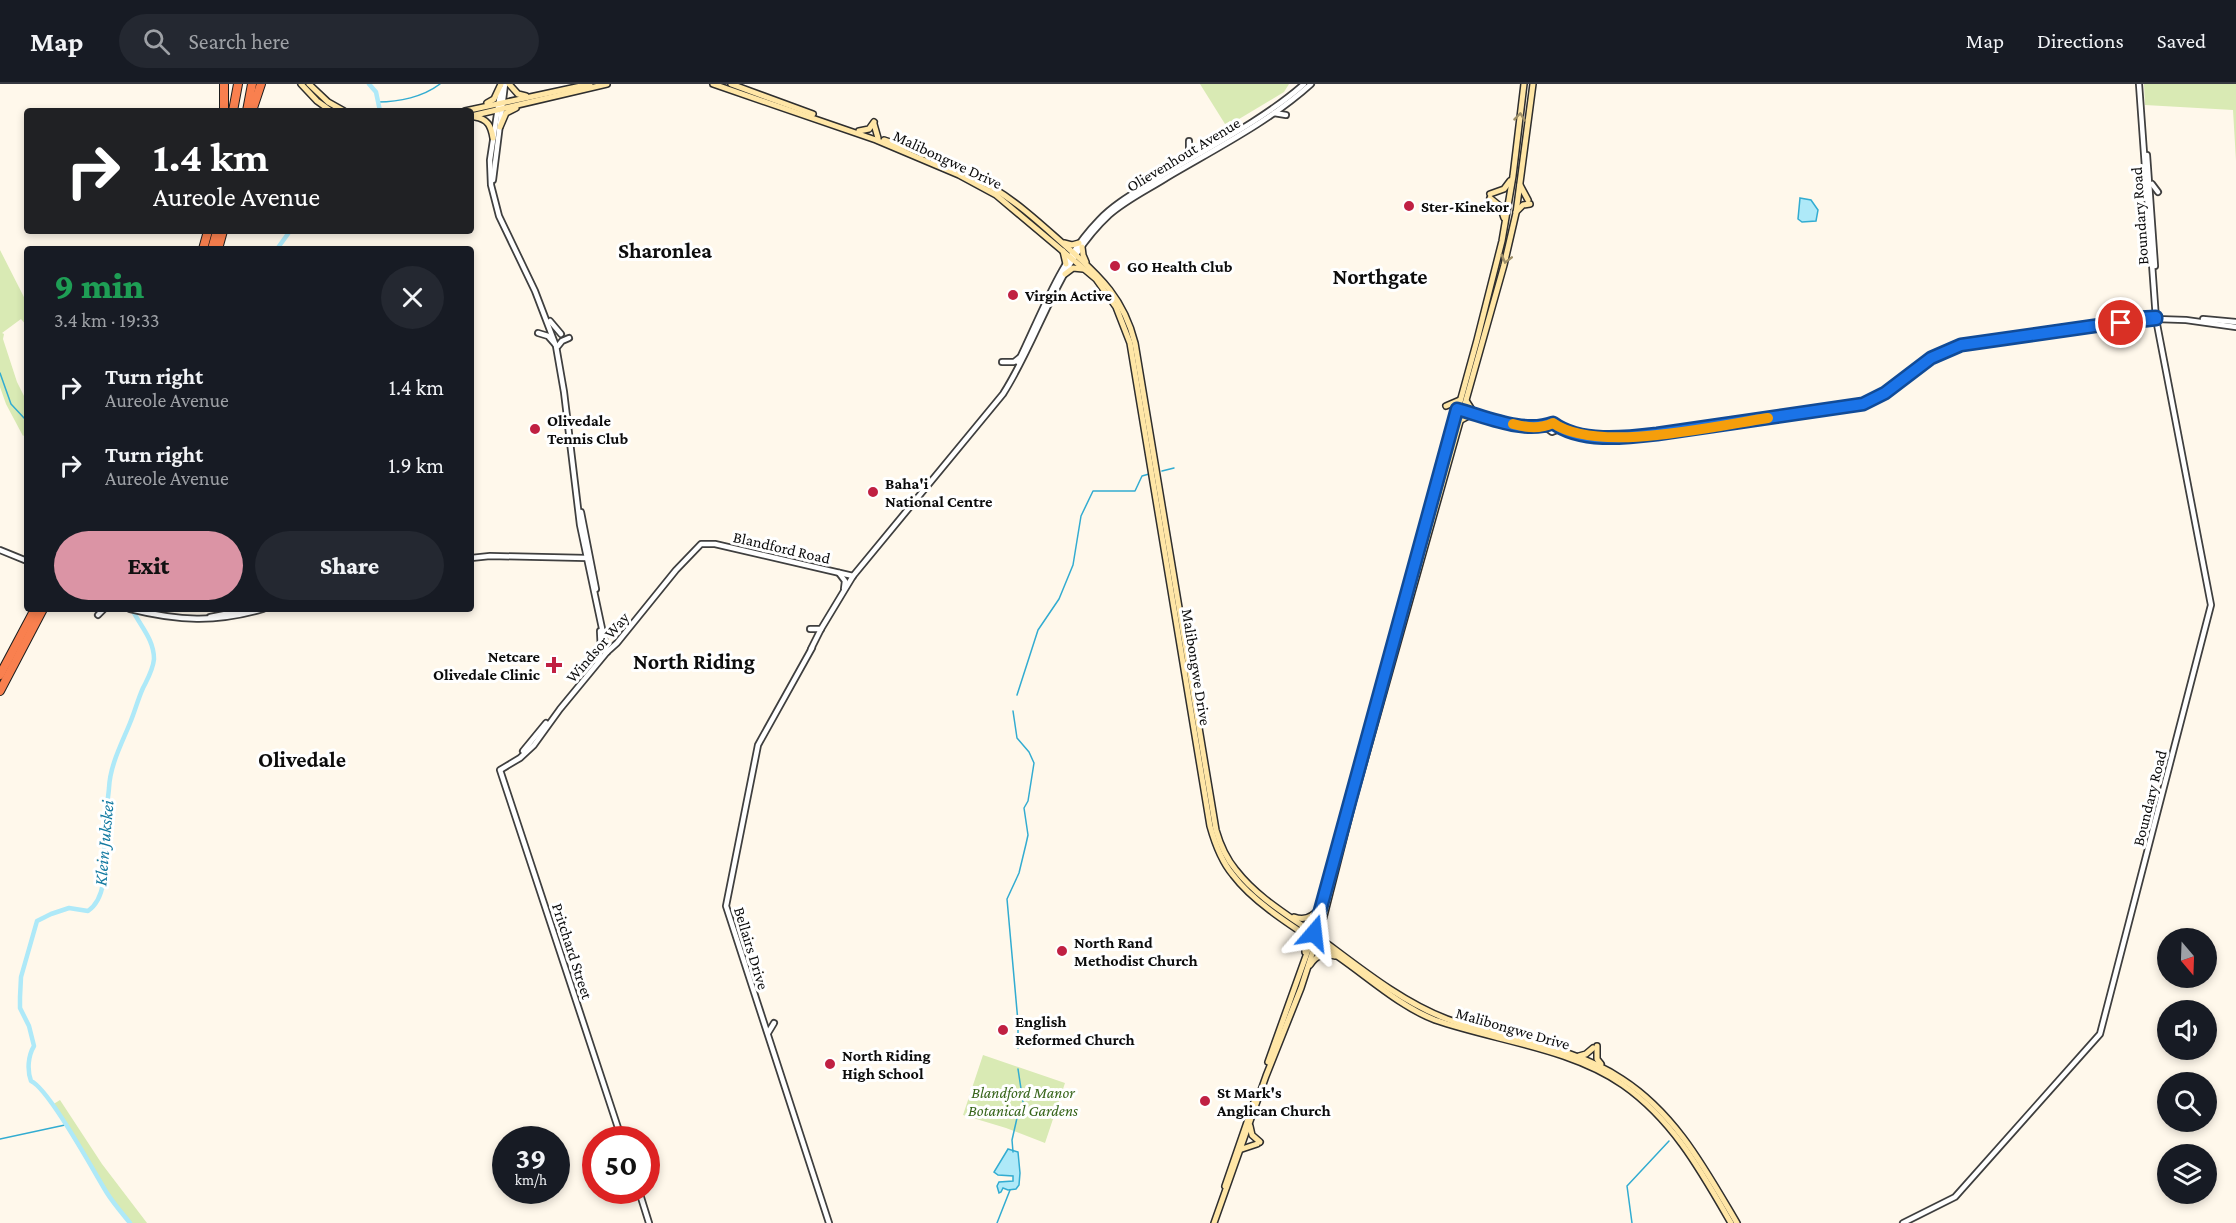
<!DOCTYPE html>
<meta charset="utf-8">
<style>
:root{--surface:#171b24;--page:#242831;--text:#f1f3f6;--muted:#9ea1a6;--line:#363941;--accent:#db94a5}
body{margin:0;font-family:"Crimson Pro",serif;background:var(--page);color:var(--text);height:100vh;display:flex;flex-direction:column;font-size:22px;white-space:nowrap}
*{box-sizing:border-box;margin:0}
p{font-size:20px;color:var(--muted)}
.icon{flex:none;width:33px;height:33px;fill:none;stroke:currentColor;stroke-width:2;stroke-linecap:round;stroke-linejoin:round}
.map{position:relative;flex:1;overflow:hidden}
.drawer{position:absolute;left:24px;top:162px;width:450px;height:366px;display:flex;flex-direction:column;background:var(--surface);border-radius:6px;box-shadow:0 3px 9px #0003}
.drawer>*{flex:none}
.guide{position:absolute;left:24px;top:24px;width:450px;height:126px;border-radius:6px;box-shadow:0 3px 9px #0003;background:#202124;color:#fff;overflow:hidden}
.needle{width:39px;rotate:161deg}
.tools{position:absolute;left:2157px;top:844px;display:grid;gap:12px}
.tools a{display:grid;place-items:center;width:60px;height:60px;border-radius:50%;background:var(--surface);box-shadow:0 3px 9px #0003;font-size:30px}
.speed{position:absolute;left:492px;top:1042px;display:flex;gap:12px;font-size:30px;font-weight:700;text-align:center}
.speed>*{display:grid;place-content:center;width:78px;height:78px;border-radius:50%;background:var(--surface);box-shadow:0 3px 9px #0003;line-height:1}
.speed small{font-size:15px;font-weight:400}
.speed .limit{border:9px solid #d22;background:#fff;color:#111}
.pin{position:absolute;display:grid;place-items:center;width:51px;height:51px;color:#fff;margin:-26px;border:3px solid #fff;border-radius:50%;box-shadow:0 2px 6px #0007}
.me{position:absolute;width:66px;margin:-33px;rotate:17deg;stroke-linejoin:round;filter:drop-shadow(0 0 4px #0008)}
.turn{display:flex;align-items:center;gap:21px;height:126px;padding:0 30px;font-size:27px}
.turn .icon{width:78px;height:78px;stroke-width:2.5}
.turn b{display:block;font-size:42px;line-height:51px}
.round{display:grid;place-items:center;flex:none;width:63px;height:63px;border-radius:32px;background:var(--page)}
.headline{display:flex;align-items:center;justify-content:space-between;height:102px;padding:0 30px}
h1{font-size:36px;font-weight:800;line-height:45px;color:#1e9e55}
.button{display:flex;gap:12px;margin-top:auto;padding:12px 30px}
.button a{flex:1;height:69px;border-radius:36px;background:var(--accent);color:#111;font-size:24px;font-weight:800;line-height:69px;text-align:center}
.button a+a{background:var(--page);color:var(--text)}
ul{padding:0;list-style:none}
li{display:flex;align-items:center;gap:18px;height:78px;padding:0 30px}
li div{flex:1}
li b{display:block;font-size:22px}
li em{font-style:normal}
header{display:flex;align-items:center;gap:36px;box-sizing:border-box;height:84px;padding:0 30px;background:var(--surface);border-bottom:2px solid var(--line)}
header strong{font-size:28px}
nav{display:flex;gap:33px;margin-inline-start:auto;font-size:21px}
.search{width:420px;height:54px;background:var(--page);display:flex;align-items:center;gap:15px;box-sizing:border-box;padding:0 21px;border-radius:33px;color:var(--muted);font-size:22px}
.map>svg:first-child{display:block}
.green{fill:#d9eab4}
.water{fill:#aee9f8;stroke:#32acd1;stroke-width:1.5}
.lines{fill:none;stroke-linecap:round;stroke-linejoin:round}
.stream{stroke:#32acd1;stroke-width:1.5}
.river{stroke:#aee9f8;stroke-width:4.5}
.tertiary-casing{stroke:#3f3f3f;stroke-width:8}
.secondary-casing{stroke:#2e2e2e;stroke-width:8}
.motorway-casing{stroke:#1d1d1d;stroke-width:10}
.tertiary{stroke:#fff;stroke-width:4.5}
.secondary{stroke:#ffe6a6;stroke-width:5}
.motorway{stroke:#f9804f;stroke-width:8}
.oneway{stroke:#9e8f68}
.route-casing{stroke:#114b97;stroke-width:15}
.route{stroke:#1a73e8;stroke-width:10}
.slow{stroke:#f59e0b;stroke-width:10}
.poi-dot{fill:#c02042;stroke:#fff;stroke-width:2}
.labels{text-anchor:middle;stroke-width:6;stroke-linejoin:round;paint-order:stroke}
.street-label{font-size:16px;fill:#0c0c0c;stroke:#fff}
.poi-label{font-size:16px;font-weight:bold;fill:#0c0c0c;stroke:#fff;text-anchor:start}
.park-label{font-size:16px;font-style:italic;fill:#37651b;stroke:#fff}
.water-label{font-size:18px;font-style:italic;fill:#127aa1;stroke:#fff}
.district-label{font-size:22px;font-weight:bold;fill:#0c0c0c;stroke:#fff}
</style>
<header>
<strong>Map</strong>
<div class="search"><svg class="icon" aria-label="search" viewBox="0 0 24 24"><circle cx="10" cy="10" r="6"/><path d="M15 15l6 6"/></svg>Search here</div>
<nav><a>Map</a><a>Directions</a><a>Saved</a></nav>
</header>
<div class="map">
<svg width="2236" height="1139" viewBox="0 0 2236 1139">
<rect width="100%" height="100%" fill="#fff8eb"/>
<!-- green -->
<g class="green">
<path d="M1200 0H1289L1284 8 1234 38 1230 37 1225 40Z"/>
<path d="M2144 0H2236V77L2233 26 2145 21Z"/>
<path d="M0 166 27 219V242L21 235 2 249 4 250 3 255 17 298 27 318V349L23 352 6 320 0 303Z"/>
<path d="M983 971 1065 999 1045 1059 1006 1044 963 1031Z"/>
<path d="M60 1016 102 1080 147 1139H130L106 1108 52 1021Z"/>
</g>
<!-- water -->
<g class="water">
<path d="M1800 114 1811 116 1818 126 1816 137 1802 138 1798 135Z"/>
<path d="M1008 1065 1018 1068 1020 1089 1019 1101 1016 1105 1008 1106 1003 1104 1001 1108 999 1109 997 1102 999 1098 1013 1097V1092L998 1091 994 1088Z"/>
</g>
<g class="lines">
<!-- stream -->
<g class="stream">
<path d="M378 18C399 18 423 13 440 0"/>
<path d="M0 289 11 320 25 335 27 348"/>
<path d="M1162 387 1174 384"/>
<path d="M1017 611 1038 546 1059 515 1073 481 1081 432 1093 407H1135L1142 392 1149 390"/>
<path d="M1013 627 1017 654 1029 668 1034 679 1028 717 1024 724 1028 751 1026 760 1019 789 1007 815 1018 938V964"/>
<path d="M1018 985 1023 1018"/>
<path d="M0 1055 65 1041"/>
<path d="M1013 1068 1012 1056 1017 1034"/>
<path d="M997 1139 1010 1106"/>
<path d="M1632 1139 1627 1102 1669 1057"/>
</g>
<!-- river -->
<g class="river">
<path d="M369 0 376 8 380 27"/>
<path d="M277 165 290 147"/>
<path d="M130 1139C122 1129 114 1120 107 1109 94 1088 49 1005 31 997 27 986 28 972 34 962L29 942 20 924V913L21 893 37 837 51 830 69 824 88 827C111 811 103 769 104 745 105 731 108 717 109 704 110 681 122 659 130 639 135 627 138 615 143 604 148 594 153 586 154 575 154 555 140 542 132 525"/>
</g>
<defs>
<g id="tertiary">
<path d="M501 4 490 76 491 101 499 132 535 207 556 262 564 308 580 441 607 568"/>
<path d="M1274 29 1286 31"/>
<path d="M2147 71 2155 182"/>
<path d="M1185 77 1189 68V57"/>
<path d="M493 96 505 0"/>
<path d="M2152 100 2158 108"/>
<path d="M2128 235 2153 233"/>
<path d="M2203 235 2236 238"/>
<path d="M550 237 561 250"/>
<path d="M538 249 548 252 555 260"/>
<path d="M558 262 562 257 569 254"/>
<path d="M1002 278H1014L1019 274"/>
<path d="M1018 278C1042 229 1060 176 1099 136 1116 118 1138 107 1158 94 1204 66 1265 35 1304 0"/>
<path d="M1460 326 1518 341 1548 345 1552 348 1557 346V342L1552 339 1548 341V345"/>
<path d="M1558 343C1580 351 1604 354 1628 354L1858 321 1879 313 1931 274 1951 265 1974 258 2156 235 2186 236 2236 243"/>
<path d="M581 428 596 505"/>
<path d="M0 466 27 477"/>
<path d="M471 474 490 472 587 474"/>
<path d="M839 489 845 497 844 505"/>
<path d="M130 525C179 537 215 539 263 525"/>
<path d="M98 531 104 525"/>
<path d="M210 533 251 525"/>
<path d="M810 545H821"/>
<path d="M812 564 758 661 726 822 829 1139"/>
<path d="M811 565 821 545 853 492 1003 310C1040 252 1057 179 1109 131 1126 116 1147 106 1166 94 1215 65 1269 38 1311 0"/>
<path d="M597 577 601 567 600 547"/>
<path d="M523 667 546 639"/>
<path d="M768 949 774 939"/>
<path d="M622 1056 500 686 520 674 534 661 560 625 607 568 617 559 676 486 701 460H715L853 492"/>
<path d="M639 1107 649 1139"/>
<path d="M1903 1139 1955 1113 2100 950 2211 521 2156 235 2139 0"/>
</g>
<g id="secondary">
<path d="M301 0 317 17 331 27"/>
<path d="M309 0 328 18 344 27"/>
<path d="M509 0 518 10 526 12"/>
<path d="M713 0 876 56 959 91 996 111 1096 195 1116 223 1130 259 1210 742C1215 760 1221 777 1233 791 1257 823 1307 851 1340 874 1370 895 1401 923 1435 936 1496 957 1570 964 1623 1001 1673 1036 1701 1087 1731 1139"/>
<path d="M731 0 813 30"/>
<path d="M487 19 494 15 501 0"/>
<path d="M465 27 590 0"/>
<path d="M471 32 607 0"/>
<path d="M475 33C488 35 491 42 493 54"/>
<path d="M874 40 878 54"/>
<path d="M500 43 506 29 516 24"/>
<path d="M859 47 869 45 874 38"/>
<path d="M884 56C921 68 960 84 993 104 1020 120 1044 143 1068 164 1101 193 1124 215 1135 259L1216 746C1220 760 1226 774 1236 786 1257 813 1286 830 1313 849 1354 879 1399 917 1447 935 1504 956 1570 960 1622 995 1676 1030 1705 1085 1737 1139"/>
<path d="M1520 101 1528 116"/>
<path d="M1490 110 1504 105 1510 97"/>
<path d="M1490 114 1500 122 1504 134"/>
<path d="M1516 128 1523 121 1530 120"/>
<path d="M1064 159 1072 161 1079 159"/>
<path d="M1082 163 1083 171 1086 178"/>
<path d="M1063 167 1066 180"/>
<path d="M1065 190 1073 184 1083 185"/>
<path d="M1446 322 1460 316"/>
<path d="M1461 336 1474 329 1467 318"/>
<path d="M1410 500 1477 256 1502 157 1513 92 1524 0"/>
<path d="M1294 833C1305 837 1313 833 1319 824"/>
<path d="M1300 848 1305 858V868"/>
<path d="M1310 881C1316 871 1324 869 1335 872"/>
<path d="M1597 962V975L1601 980"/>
<path d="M1579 972 1586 970 1593 964"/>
<path d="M1268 978 1312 855 1371 639"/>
<path d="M1250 1042 1252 1051 1260 1058"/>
<path d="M1242 1065 1257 1060"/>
<path d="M1225 1102 1256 1012"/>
<path d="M1214 1139 1266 992 1301 904 1323 836 1353 718 1504 181 1516 129 1533 0"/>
</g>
<g id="motorway">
<path d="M224 0V27"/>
<path d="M233 27 238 0"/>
<path d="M247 27 252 0"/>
<path d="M252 27 261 0"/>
<path d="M203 165 208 147"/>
<path d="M212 165 217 147"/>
<path d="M218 165 223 147"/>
<path d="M0 591 35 525"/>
<path d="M0 607 43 525"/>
</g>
</defs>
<!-- tertiary casing -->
<use href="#tertiary" class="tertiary-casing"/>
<!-- secondary casing -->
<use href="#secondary" class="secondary-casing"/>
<!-- motorway casing -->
<use href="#motorway" class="motorway-casing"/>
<!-- tertiary -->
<use href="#tertiary" class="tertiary"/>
<!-- secondary -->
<use href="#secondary" class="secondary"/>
<!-- motorway -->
<use href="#motorway" class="motorway"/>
</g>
<!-- one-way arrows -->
<defs><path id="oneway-chevron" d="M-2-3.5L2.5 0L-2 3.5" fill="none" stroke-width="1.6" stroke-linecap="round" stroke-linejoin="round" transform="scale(1.5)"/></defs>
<g class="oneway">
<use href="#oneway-chevron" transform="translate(1520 33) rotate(-84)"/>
<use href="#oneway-chevron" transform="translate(1506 175) rotate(104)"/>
</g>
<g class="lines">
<defs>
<path id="route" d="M1314 849 1457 325C1487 333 1524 350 1553 339 1580 359 1624 354 1657 350L1863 320 1885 309 1931 274 1961 261 2115 239 2136 234 2156 233V235L2121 239"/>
</defs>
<!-- route casing -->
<use href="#route" class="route-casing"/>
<!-- route -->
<use href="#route" class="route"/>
<!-- slow -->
<path class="slow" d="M1513 340C1528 344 1540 345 1553 339 1597 370 1715 342 1768 334"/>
</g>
<!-- markers -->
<g class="poi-dot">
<circle cx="1409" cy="122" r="6"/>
<circle cx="1115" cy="182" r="6"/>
<circle cx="1013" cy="211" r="6"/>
<circle cx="535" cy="345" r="6"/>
<circle cx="873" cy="408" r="6"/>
<path d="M551 572h6v6h6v6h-6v6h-6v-6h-6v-6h6z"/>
<circle cx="1062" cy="867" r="6"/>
<circle cx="1003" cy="946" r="6"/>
<circle cx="830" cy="980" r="6"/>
<circle cx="1205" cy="1017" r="6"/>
</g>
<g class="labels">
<!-- street labels -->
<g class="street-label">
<text transform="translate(1183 70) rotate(-31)" y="6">Olievenhout Avenue</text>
<text transform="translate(948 75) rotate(25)" y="6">Malibongwe Drive</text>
<text transform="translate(2139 132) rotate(-94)" y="6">Boundary Road</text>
<text transform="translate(782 463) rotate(13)" y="6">Blandford Road</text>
<text transform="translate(597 563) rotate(-49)" y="6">Windsor Way</text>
<text transform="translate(1197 583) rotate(81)" y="6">Malibongwe Drive</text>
<text transform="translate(2149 714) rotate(-76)" y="6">Boundary Road</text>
<text transform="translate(752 864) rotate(73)" y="6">Bellairs Drive</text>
<text transform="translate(573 867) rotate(72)" y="6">Pritchard Street</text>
<text transform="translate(1513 944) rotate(16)" y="6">Malibongwe Drive</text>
</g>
<!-- poi labels -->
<g class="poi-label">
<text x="1421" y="128">Ster-Kinekor</text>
<text x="1127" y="188">GO Health Club</text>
<text x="1025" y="217">Virgin Active</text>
<text x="547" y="342">Olivedale<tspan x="547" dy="18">Tennis Club</tspan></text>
<text x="885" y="405">Baha'i<tspan x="885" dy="18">National Centre</tspan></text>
<text x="540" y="578" text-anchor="end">Netcare<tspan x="540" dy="18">Olivedale Clinic</tspan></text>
<text x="1074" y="864">North Rand<tspan x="1074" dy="18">Methodist Church</tspan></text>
<text x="1015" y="943">English<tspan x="1015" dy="18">Reformed Church</tspan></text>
<text x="842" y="977">North Riding<tspan x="842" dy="18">High School</tspan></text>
<text x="1217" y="1014">St Mark's<tspan x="1217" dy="18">Anglican Church</tspan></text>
</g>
<!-- park labels -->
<g class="park-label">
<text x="1023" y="1014">Blandford Manor<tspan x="1023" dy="18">Botanical Gardens</tspan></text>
</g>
<!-- water labels -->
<g class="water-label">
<text transform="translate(104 759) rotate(-85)" y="6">Klein Jukskei</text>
</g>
<!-- district labels -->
<g class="district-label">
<text x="665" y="174">Sharonlea</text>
<text x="1380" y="200">Northgate</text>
<text x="694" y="585">North Riding</text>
<text x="302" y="683">Olivedale</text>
</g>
</g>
</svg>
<div class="tools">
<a><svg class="needle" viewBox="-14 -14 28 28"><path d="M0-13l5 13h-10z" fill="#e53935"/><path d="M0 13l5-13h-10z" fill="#9ea1a6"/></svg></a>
<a><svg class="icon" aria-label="sound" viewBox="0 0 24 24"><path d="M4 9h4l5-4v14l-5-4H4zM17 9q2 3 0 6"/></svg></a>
<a><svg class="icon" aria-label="search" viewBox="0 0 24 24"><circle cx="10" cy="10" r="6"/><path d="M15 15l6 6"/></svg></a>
<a><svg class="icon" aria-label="layers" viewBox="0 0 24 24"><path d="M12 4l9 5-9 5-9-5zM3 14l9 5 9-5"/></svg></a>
</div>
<div class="speed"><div>39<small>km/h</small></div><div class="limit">50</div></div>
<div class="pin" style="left:2121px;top:239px;background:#d93025"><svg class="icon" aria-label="arrive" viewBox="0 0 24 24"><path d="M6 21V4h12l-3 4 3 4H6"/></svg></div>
<svg class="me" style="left:1314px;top:849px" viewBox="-20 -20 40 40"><path d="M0-17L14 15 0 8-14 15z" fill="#1a73e8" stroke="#fff" stroke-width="4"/></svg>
<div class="guide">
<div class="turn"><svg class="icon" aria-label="right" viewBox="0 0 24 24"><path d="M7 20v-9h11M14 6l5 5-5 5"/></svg><div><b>1.4 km</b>Aureole Avenue</div></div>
</div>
<section class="drawer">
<div class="headline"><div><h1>9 min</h1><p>3.4 km · 19:33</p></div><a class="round"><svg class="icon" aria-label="close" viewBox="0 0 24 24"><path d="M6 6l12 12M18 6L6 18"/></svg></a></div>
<ul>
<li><svg class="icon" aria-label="right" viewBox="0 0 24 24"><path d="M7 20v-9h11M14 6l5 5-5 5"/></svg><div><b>Turn right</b><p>Aureole Avenue</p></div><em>1.4 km</em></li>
<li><svg class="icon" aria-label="right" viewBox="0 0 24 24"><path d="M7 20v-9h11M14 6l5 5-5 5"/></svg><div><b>Turn right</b><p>Aureole Avenue</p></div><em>1.9 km</em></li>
</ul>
<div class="button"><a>Exit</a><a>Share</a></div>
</section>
</div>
